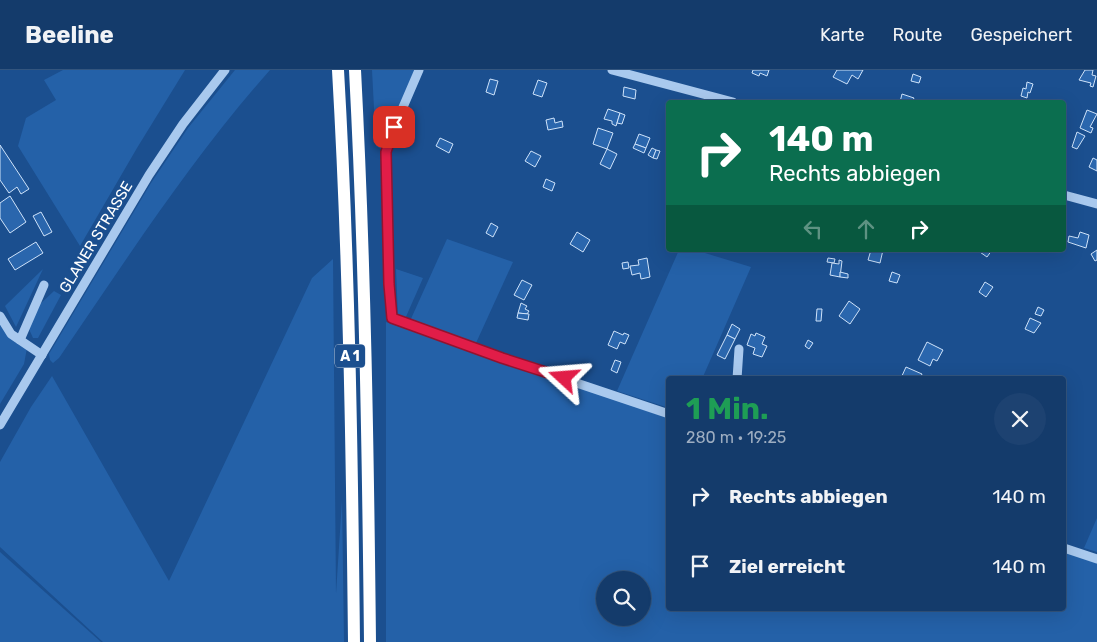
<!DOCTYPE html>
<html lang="de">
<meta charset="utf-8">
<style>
:root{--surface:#143b6b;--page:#1d4271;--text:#f1f3f6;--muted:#9dadc1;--line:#33557e}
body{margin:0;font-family:Rubik,sans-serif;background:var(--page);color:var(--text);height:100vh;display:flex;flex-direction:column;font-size:19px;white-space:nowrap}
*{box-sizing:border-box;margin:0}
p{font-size:16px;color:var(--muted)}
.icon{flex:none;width:28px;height:28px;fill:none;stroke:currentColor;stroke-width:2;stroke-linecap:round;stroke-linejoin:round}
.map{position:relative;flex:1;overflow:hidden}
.panel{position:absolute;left:666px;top:306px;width:400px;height:235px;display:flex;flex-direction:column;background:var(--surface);border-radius:5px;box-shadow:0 5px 20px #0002,0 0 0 1px var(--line)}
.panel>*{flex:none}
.hud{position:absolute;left:666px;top:30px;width:400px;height:152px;border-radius:5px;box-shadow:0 5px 20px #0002,0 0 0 1px var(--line);background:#0b6e4f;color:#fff;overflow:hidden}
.fabs{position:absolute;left:596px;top:501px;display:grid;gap:10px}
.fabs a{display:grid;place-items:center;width:55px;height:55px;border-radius:50%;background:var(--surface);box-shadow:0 5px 20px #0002,0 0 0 1px var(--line);font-size:25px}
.pin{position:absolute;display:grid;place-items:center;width:42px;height:42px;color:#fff;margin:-21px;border-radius:10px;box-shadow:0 2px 8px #0006}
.me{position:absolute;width:55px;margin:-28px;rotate:289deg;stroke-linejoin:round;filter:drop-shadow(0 0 4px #0008)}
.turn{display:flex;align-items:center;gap:18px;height:105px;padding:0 20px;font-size:22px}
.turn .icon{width:65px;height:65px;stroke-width:2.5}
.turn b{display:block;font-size:35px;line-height:42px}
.lanes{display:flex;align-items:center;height:48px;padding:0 20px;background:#0003;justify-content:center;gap:25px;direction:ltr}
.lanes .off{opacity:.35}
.round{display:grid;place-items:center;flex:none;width:52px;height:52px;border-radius:26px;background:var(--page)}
.overview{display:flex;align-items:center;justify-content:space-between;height:85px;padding:0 20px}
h1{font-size:30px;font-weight:700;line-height:38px;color:#1e9e55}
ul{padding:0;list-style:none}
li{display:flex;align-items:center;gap:15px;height:70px;padding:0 20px}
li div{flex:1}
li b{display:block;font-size:19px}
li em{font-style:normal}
header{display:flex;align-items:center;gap:30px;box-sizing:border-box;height:70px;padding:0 25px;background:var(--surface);border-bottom:1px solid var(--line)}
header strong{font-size:24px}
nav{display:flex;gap:28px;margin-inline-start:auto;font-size:18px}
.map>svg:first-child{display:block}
.green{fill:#2461a8;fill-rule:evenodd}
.building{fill:#2a66ad;stroke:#cfe3fa}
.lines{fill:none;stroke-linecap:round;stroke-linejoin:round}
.minor{stroke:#a9c9ee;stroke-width:9}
.highway{stroke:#fff;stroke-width:12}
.route-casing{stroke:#92132f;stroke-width:12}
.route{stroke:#e11d48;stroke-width:9}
.labels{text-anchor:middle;stroke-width:5;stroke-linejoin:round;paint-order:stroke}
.shield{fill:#1b4f8f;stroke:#bbcadd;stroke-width:1}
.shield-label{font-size:14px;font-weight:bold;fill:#fff}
.street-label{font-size:15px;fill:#fff;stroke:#1b4f8f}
</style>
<header>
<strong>Beeline</strong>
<nav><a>Karte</a><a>Route</a><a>Gespeichert</a></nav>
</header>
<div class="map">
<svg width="1097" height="572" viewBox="0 0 1097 572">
<rect width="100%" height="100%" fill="#1b4f8f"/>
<!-- green -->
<g class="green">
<path d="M63 0H185L137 78 80 176 18 76 26 48 56 30 44 10Z"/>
<path d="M235 0H270C191 89 126 190 59 288L53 293 50 290 49 284 151 113 188 58Z"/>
<path d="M372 0H416L381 79 376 76Z"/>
<path d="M447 169 513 192 476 273 410 251Z"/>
<path d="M679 180H695L751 197 702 309H669V338L617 321Z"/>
<path d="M333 189 336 524 342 430 344 572H103L0 477V392L31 337 52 306 169 511 312 208Z"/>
<path d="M43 199 16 257 5 236Z"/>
<path d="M396 199 423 208 405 249 398 247Z"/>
<path d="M54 221 61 225 38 268H33L29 259 38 236Z"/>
<path d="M0 252 27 278 24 294 0 334Z"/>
<path d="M386 252 669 348V539H1064V482L1097 493V572H386ZM605 510H642V548H605Z"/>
<path d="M1097 448V482L1084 478Z"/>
<path d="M0 482 101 572H0Z"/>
</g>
<!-- building -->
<g class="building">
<path d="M753 0H769L767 6 760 3 759 6 752 3Z"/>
<path d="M837 0H863L858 9 852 5 847 14 833 7Z"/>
<path d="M1085 0H1093L1092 5 1096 6 1093 17 1090 16 1091 13 1079 10Z"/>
<path d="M913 4 921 7 919 13 911 11Z"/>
<path d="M490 9 498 11 494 25 486 22Z"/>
<path d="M538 10 547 13 542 27 533 24Z"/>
<path d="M1027 12 1033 14 1030 23 1028 22 1027 28 1021 26 1023 18 1026 19Z"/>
<path d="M624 17 636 20 635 29 623 26Z"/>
<path d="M902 24 914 28 912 32H900Z"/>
<path d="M608 39 620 43 616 56 612 54V51L604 49Z"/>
<path d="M1087 40 1097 44 1090 57 1093 58 1091 63 1080 58Z"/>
<path d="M620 43 625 45 622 54 617 53Z"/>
<path d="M554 48 555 53 562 51 563 57 548 60 546 50Z"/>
<path d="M598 58 613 63 607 79 593 74Z"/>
<path d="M1077 62 1085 66 1077 79 1072 77Z"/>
<path d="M639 64 650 68 646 78 635 74Z"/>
<path d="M440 68 453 74 449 83 436 76Z"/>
<path d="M635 74 646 78 644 83 633 78Z"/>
<path d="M0 75 29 119 21 124 17 117 9 123 0 110Z"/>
<path d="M652 78 656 80 653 88 648 85Z"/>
<path d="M607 79 617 84 610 99 600 94Z"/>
<path d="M656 80 660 81 657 89 653 88Z"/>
<path d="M531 81 541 86 535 97 525 91Z"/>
<path d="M1093 88 1097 90V101L1089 97Z"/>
<path d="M546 109 555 113 552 121 543 117Z"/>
<path d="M10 126 26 152 10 163 0 148V133Z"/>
<path d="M41 142 52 162 44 166 33 146Z"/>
<path d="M491 153 498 157 493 167 486 163Z"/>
<path d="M577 162 590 170 583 182 570 174Z"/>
<path d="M1080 162 1089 165 1086 178 1068 172 1069 166 1078 168Z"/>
<path d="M36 172 43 183 15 200 8 189Z"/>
<path d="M871 180H883L880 193 868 190Z"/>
<path d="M977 180H992L987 187Z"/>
<path d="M1097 180V190L1095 191 1091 184Z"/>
<path d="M647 188 650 207 641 209 640 203 632 205 630 196 639 195 638 190Z"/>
<path d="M828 188 835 189 834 193 827 192Z"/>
<path d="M839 190 842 191 840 207 830 205 832 193 839 194Z"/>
<path d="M628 192 629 198 623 199 622 193Z"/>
<path d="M840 202 848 204V208L840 207Z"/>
<path d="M892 202 900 205 897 213 889 211Z"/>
<path d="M522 210 532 215 524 230 514 225Z"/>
<path d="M985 212 993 217 986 227 979 222Z"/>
<path d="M849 231 860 239 850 254 839 246Z"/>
<path d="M521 233 527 236 525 239 529 241 527 244 518 243Z"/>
<path d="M1038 237 1044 240 1041 246 1035 244Z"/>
<path d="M817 239H822L821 251H816Z"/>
<path d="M518 243 529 244 528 250 517 248Z"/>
<path d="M1030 248 1041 253 1034 263 1025 259Z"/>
<path d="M732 254 740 259 735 269 727 265Z"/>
<path d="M614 261 623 265 624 263 629 265 625 274 620 272 617 279 608 275Z"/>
<path d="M756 263 765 267 762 274 767 276 762 287 753 284 755 278 747 275 751 264 755 266Z"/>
<path d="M727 265 735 269 725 289 717 285Z"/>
<path d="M808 270 813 273 809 279 805 276Z"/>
<path d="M927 272 943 280 937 291 933 289 930 296 918 290Z"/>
<path d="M615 290 621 292 617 303 611 300Z"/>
<path d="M906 297 922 304 920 309 901 308Z"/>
</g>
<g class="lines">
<!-- minor -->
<g class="minor">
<path d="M419 0 388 72 386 82 389 214 392 248 502 288 669 344"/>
<path d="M612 0 733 32"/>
<path d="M1064 125 1097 134"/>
<path d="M0 246 11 264 42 285"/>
<path d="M20 270 44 215"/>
<path d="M737 309 739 279"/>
<path d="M0 355 149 105 183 54 225 0"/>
<path d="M1064 478 1097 489"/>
</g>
<!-- highway -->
<g class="highway">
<path d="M338 0C349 191 352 381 354 572"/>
<path d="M355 0C365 191 368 381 370 572"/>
</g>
</g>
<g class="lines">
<defs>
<path id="route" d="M394 57 386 82 389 214 392 248 502 288 564 308"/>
</defs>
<!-- route casing -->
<use href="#route" class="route-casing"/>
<!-- route -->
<use href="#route" class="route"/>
</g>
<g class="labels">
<!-- shield labels -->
<rect class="shield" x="335" y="274.5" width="30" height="23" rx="4"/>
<g class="shield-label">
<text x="350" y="291">A 1</text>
</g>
<!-- street labels -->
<g class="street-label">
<text transform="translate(96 167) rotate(-59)" y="5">GLANER STRASSE</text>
</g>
</g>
</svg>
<div class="fabs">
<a><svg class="icon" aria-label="search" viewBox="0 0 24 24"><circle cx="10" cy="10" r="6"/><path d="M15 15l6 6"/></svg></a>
</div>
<div class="pin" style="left:394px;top:57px;background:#d93025"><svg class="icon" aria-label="arrive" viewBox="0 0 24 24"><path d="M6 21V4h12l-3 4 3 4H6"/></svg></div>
<svg class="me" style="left:564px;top:308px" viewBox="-20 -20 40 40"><path d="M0-17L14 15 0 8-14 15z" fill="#e11d48" stroke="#fff" stroke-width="4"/></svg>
<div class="hud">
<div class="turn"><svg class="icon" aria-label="right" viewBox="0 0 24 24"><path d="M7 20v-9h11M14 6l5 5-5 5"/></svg><div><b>140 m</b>Rechts abbiegen</div></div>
<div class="lanes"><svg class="icon off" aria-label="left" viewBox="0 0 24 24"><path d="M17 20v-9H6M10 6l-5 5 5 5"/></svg><svg class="icon off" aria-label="ahead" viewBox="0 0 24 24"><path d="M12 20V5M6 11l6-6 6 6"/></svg><svg class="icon" aria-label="right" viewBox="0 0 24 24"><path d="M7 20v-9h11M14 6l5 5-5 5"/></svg></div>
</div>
<section class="panel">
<div class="overview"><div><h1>1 Min.</h1><p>280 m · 19:25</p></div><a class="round"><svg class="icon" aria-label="close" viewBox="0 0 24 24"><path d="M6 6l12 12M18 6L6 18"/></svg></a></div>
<ul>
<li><svg class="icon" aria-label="right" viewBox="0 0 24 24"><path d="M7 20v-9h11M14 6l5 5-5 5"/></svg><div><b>Rechts abbiegen</b></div><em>140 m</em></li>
<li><svg class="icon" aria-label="arrive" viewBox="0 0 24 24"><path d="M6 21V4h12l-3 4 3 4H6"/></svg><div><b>Ziel erreicht</b></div><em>140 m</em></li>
</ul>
</section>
</div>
